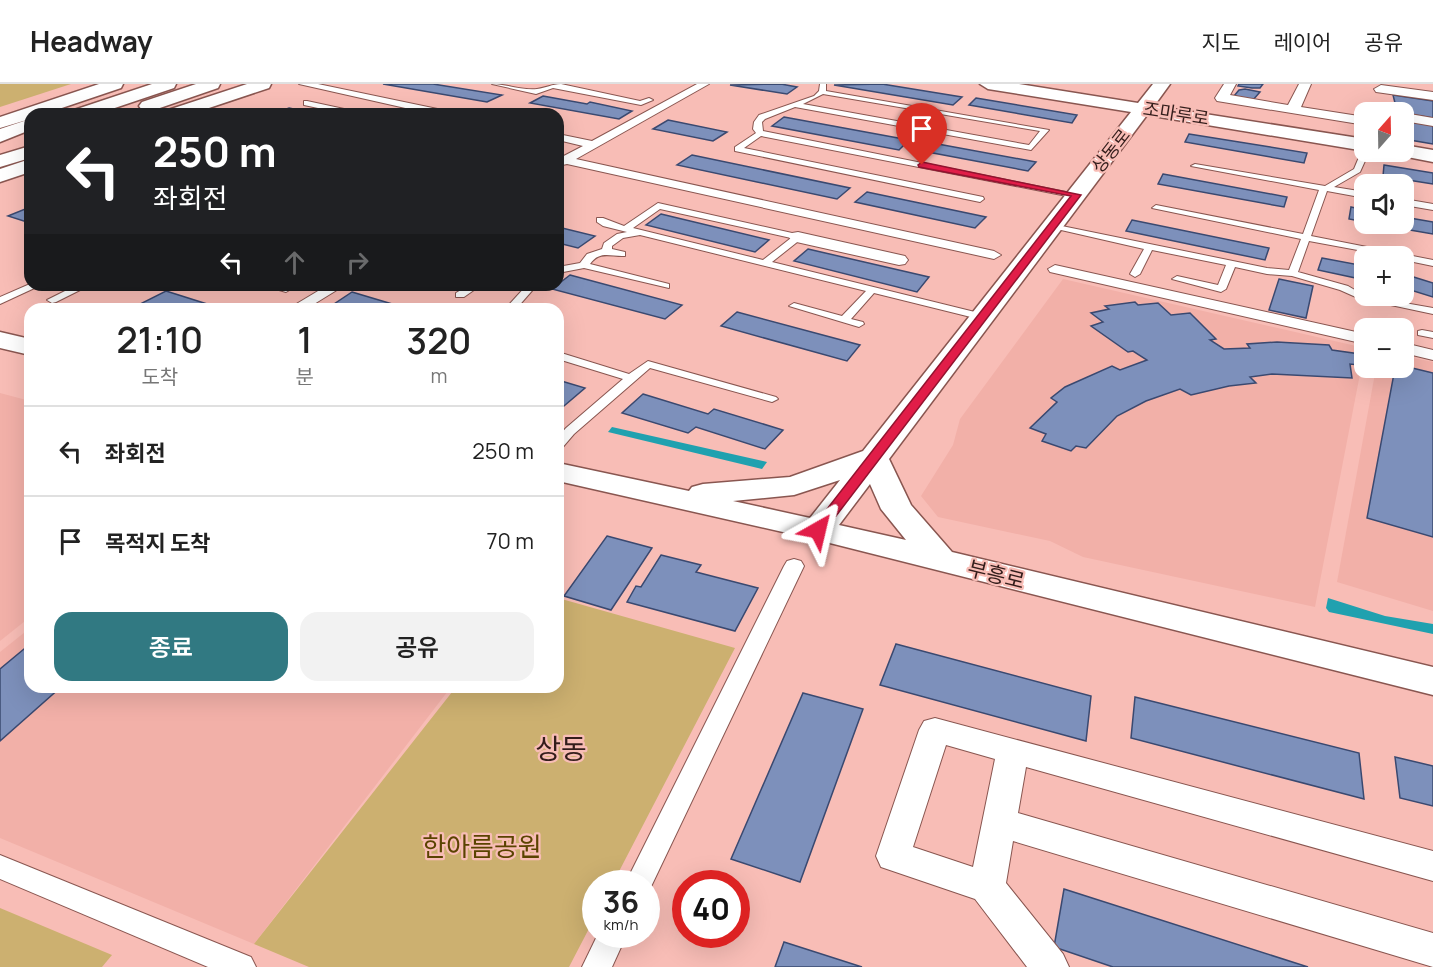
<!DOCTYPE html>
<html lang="ko">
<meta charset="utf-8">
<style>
:root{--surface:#fff;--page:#f2f2f2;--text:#222;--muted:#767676;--line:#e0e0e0;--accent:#317982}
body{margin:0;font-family:Manrope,"Noto Sans KR",sans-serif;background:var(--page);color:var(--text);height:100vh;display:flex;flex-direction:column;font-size:22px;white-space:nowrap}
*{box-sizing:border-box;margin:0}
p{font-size:20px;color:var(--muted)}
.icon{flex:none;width:33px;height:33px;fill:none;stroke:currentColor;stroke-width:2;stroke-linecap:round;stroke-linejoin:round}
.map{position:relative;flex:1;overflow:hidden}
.sheet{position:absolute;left:24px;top:219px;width:540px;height:390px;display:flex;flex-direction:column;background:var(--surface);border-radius:18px;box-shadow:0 6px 24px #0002}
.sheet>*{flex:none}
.top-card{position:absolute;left:24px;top:24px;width:540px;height:183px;border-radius:18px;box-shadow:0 6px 24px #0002;background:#202124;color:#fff;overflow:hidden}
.needle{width:39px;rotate:20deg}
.fabs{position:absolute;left:1354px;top:18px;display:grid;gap:12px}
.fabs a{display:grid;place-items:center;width:60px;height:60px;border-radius:12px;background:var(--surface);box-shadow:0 6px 24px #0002;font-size:30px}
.speed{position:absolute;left:582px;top:786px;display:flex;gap:12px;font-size:30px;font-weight:700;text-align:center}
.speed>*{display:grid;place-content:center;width:78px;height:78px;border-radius:50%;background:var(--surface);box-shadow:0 6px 24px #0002;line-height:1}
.speed small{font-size:15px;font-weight:400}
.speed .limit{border:9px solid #d22;background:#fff;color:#111}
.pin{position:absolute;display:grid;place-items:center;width:51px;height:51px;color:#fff;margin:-62px -26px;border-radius:50% 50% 50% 0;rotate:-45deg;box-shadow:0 0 6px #0007}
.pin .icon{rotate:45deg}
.me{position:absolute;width:66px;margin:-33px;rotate:37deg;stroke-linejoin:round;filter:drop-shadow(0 0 4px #0008)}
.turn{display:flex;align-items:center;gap:21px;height:126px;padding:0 30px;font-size:27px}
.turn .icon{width:78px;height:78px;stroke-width:2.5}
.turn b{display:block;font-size:42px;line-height:51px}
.lanes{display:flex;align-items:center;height:57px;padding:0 30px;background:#0003;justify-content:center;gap:30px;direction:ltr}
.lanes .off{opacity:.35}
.eta{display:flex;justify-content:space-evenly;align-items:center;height:102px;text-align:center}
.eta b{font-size:36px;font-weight:600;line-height:42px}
.action{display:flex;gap:12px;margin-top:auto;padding:12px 30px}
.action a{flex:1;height:69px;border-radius:18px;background:var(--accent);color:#fff;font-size:24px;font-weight:600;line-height:69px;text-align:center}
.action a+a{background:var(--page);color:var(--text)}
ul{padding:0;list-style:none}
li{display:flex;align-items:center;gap:18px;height:90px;padding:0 30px;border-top:2px solid var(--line)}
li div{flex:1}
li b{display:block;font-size:22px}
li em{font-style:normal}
header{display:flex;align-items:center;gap:36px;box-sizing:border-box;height:84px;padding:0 30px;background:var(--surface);border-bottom:2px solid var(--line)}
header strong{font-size:28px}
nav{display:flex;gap:33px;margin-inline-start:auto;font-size:21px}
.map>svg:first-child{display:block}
.built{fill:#f2b0a8}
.green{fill:#ccb070}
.water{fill:#20a1af}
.building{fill:#7d90bb;stroke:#3a4970;stroke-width:1.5}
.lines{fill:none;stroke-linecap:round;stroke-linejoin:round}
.service-casing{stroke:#895650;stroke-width:2}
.pedestrian-casing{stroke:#895650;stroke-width:2}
.minor-casing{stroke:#895650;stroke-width:2}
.tertiary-casing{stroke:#895650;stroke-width:3}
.motorway-casing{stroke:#895650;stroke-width:3}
.service{fill:#fff;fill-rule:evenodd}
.pedestrian{fill:#fff;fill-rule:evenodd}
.minor{fill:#fff;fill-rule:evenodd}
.tertiary{fill:#fff;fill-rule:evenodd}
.motorway{fill:#fff;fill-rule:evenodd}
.route{fill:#e11d48;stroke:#92132f;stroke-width:1.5}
.labels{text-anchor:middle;stroke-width:4.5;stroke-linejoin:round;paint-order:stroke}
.far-street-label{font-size:18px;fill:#331d1b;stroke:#f8bdb6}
.street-label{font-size:21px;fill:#331d1b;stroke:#f8bdb6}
.near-park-label{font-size:26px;fill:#5a4300;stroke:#f8bdb6}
.near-quarter-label{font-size:28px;fill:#331d1b;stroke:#f8bdb6}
</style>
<header>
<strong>Headway</strong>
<nav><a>지도</a><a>레이어</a><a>공유</a></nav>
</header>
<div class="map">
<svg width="1433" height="883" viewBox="0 0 1433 883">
<rect width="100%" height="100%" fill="#f8bdb6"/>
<!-- built -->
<g class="built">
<path d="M1063 195 1365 264 1315 523 1083 473 1050 457 938 433 921 412 953 361 960 335Z"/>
<path d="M1404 272 1433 278V527L1337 498 1376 284H1404Z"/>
<path d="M0 309 30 317V533L0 557Z"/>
<path d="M30 544V603H451L254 860 0 754V568Z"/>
</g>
<!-- green -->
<g class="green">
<path d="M0 0H71L0 23Z"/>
<path d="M558 514 735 564 613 799 596 800 595 833 569 883H309L254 860 456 603H558Z"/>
<path d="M0 824 112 871 102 883H0Z"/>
</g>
<!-- water -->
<g class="water">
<path d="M612 343 767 378 762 385 608 348Z"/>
<path d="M1328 514 1385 532 1433 540V550L1329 528 1326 524Z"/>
</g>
<!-- building -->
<g class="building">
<path d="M383 0H433L502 11 487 18Z"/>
<path d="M781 0 797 3 787 10 730 1Z"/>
<path d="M882 0 962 13 953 21 834 1Z"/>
<path d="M1239 0H1263L1260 4H1252L1238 2Z"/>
<path d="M1239 6 1245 5 1260 8 1253 16 1234 12Z"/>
<path d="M1393 11 1433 17V34L1390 27 1396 23Z"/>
<path d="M543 12 587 20 590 18 632 27 619 35 530 19Z"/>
<path d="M976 14 1077 31 1072 39 969 21Z"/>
<path d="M289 24 317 30H273Z"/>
<path d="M784 33 909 56 899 66 772 42Z"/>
<path d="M1404 35 1433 40V60L1404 55Z"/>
<path d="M668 36 727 48 713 57 653 45Z"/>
<path d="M1189 50 1307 69 1304 79 1185 58Z"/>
<path d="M927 58 1036 78 1028 87 917 66Z"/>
<path d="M692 71 850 104 837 115 677 81Z"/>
<path d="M1384 81 1433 89V100L1383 92Z"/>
<path d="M1163 90 1287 113 1284 123 1158 100Z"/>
<path d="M867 108 986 133 975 144 855 118Z"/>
<path d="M30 123V139L8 132Z"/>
<path d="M1351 123 1365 126V138L1349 135Z"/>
<path d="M661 130 769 156 755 168 646 141Z"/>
<path d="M1404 133 1433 138V150L1375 140H1404Z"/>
<path d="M1132 136 1269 164 1265 176 1126 147Z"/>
<path d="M558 143 595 152 578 164 558 159Z"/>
<path d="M808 165 929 193 917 208 794 177Z"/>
<path d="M1322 174 1365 182V196L1318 186Z"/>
<path d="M1404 190 1433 199V213L1404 204Z"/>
<path d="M570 191 682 221 665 235 552 205Z"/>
<path d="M1279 195 1313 202 1306 234 1269 226Z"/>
<path d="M166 207 223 225H160L142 219Z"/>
<path d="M352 208 409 225H341L331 222Z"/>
<path d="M1135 218 1138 221 1158 219 1171 231 1190 229 1216 255 1210 256 1224 265 1250 264 1247 260 1277 258 1329 261 1332 266 1360 270 1359 281 1350 280 1352 294 1272 290 1250 293 1256 299 1229 302 1191 311 1180 305 1146 317 1117 332 1086 364 1076 362 1071 367 1042 357 1046 350 1030 344 1057 318 1051 314 1065 303 1112 282 1120 286 1147 276 1133 267 1128 268 1091 242 1103 238 1091 229 1109 225 1105 222Z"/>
<path d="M737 228 860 261 847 277 721 242Z"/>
<path d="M1404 282 1433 289V453L1367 434 1395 284Z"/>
<path d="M558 296 585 304 564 322 558 320Z"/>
<path d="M643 310 708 330 714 325 783 346 765 365 696 343 688 349 622 329Z"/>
<path d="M607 452 652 464 611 526 564 512Z"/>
<path d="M661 471 701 481 696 488 758 504 735 547 627 518 636 502 641 503Z"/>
<path d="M30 560V603H61L0 657V585Z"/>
<path d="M896 560 1091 612 1086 657 880 601Z"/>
<path d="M803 609 863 625 800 798 731 775Z"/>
<path d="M1135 613 1359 669 1364 715 1131 654Z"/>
<path d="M1395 673 1433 682V722L1400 714Z"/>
<path d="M1064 805 1308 883H1113L1054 863Z"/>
<path d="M784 858 862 883H775Z"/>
</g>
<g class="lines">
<defs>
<g id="service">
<path d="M492 0C505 0 525 7 537 5 546 4 552 0 561 0L640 17 649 14 653 16 641 21 553 4 536 10Z"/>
<path d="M820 0H826V7L1049 46 1031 66 795 23 765 35 762 38 763 47 1081 111 1077 114 761 52 744 64 983 113 984 115 980 118 735 67V63L756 49 753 45 754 38 759 31 814 12 819 7ZM823 10 1040 47 1029 61 803 20Z"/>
<path d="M307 17 358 28 359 30H346L304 21V17Z"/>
<path d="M1362 66 1369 68 1360 88 1334 103 1365 108V114L1327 107 1311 152 1433 176V182L1404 176V172H1390L1309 157 1298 188 1348 202 1365 212 1433 224V230L1358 214 1340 206 1292 192 1267 190 1235 183 1226 205 1221 208 1172 195 1177 192 1218 201 1226 181 1152 166 1140 190 1135 193 1130 190 1144 165 1048 143 1052 140 1267 184 1289 186 1301 155 1152 124 1156 121 1303 150 1319 106 1191 82 1195 80 1325 102 1354 85Z"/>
<path d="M1404 115 1433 120V126L1404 121Z"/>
<path d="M658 119 801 151V155L772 178 987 231 988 233 983 236 874 209 851 235 863 238 864 240 859 243 789 222 794 219 842 232 866 207 640 151 623 154 612 162V165L625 168V172C611 173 600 166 590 180L669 200V204L584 184 558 189V183L580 179 587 170 602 165 604 159 617 150 627 148 603 142 597 138V134H603L624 142ZM660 125 791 154 763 176 633 144Z"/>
<path d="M30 200 41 201 0 220V213Z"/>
<path d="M77 201H90L56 218 52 219 47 216Z"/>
<path d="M262 201H281L291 205 286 208Z"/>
<path d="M469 201H481L464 213H456V209Z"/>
<path d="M527 201H537L516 225H505Z"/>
<path d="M1422 246 1433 248V254L1418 251V247Z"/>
<path d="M558 268 629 290 648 277 776 313 778 315 772 318 650 284 574 350 562 364 558 365V353L566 344 623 295 558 275Z"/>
</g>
<g id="pedestrian">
<path d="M299 0H318L447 27 452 30H432Z"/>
<path d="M697 0H709L576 75 994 167 1001 171 994 175 567 80 558 82V75L583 62 558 56V50L592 57Z"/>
<path d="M1055 181 1365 250V260L1050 188 1048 185Z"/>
<path d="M328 201H345L306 225H288Z"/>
<path d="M1404 259 1433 266V276L1404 269Z"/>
<path d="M794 475 801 477 804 482 648 809 646 800H625L784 482 787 477Z"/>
<path d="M0 771 251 873 256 883H208L0 795Z"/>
<path d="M598 850H627L612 883H582Z"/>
</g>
<g id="minor">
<path d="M1224 0H1236L1230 11 1288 21 1299 0H1311L1301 23 1365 33V41L1217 17 1215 14Z"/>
<path d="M1381 1 1433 8V16L1376 8 1374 5Z"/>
<path d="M1404 29 1433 34V42L1404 37Z"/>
<path d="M798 148 905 172 908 176 905 180 899 181 792 157 789 153 792 149Z"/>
<path d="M935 634 1433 767V797L1026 683 1018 729 1433 849V883L1013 757 1006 799 1063 870 1069 883H1027L975 815 881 783 876 772 919 646 924 637ZM946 661 995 675 973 783 913 763Z"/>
</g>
<g id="tertiary">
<path d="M99 0H123L121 4 44 30H30V35L0 44V33Z"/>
<path d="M247 0H271L269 4 191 30H165L168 26Z"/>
<path d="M980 0H1019L1138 19 1153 0H1170L1154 22 1365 55V67L1147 31 889 375 911 421 952 468 1433 583V611L818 456 558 397V379L689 407 692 403 703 400 790 393 863 367 1131 28 988 5ZM840 396 810 434 733 417 794 411ZM870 400 881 425 906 456 839 441Z"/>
<path d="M1404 61 1433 66V78L1397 71 1395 68H1404Z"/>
<path d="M30 75V88L0 98V85Z"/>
<path d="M0 248 30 255V271L0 264Z"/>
</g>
<g id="motorway">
<path d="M152 0H176L174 4 97 30H71L74 26Z"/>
<path d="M196 0H220L218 4 154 26H142L139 22 142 18Z"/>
<path d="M30 35V46L0 58V45Z"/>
<path d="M30 62V74L0 83V71Z"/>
</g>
</defs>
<!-- service casing -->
<use href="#service" class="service-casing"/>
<!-- pedestrian casing -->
<use href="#pedestrian" class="pedestrian-casing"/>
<!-- minor casing -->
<use href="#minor" class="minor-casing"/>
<!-- tertiary casing -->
<use href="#tertiary" class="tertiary-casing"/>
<!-- motorway casing -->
<use href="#motorway" class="motorway-casing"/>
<!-- service -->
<use href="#service" class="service"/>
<!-- pedestrian -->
<use href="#pedestrian" class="pedestrian"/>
<!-- minor -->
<use href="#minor" class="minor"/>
<!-- tertiary -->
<use href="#tertiary" class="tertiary"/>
<!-- motorway -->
<use href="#motorway" class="motorway"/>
</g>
<!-- route -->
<path class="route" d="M922 78 1081 111 823 449H813L811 446 813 443 1071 112 919 83 918 81Z"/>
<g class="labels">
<!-- far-street labels -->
<g class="far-street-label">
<text transform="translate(1176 30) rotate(9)" y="6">조마루로</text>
<text transform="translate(1111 67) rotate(-52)" y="6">상동로</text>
</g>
<!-- street labels -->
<g class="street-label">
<text transform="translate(996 491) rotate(14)" y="7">부흥로</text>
</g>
<!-- near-park labels -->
<g class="near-park-label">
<text x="482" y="772">한아름공원</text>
</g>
<!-- near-quarter labels -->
<g class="near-quarter-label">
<text x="561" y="675">상동</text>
</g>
</g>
</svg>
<div class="fabs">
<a><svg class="needle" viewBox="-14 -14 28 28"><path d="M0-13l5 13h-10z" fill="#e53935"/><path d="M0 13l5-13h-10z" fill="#767676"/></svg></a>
<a><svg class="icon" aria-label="sound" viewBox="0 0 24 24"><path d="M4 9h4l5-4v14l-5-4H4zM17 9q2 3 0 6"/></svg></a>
<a>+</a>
<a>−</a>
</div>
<div class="speed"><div>36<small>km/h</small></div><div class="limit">40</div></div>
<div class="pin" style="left:922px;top:81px;background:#d93025"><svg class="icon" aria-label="arrive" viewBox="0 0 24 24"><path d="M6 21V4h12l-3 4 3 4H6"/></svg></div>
<svg class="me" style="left:818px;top:446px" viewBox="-20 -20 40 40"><path d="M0-17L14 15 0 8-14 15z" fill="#e11d48" stroke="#fff" stroke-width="4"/></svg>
<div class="top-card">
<div class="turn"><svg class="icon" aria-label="left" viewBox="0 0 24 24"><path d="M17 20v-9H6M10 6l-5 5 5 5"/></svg><div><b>250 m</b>좌회전</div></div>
<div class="lanes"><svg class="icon" aria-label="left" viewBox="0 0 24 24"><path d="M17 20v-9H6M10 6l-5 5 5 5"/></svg><svg class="icon off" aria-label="ahead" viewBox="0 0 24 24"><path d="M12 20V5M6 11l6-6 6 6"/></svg><svg class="icon off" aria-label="right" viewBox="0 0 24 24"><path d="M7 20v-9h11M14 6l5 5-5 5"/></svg></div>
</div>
<section class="sheet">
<div class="eta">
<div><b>21:10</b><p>도착</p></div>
<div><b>1</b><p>분</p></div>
<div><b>320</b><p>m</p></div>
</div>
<ul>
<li><svg class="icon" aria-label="left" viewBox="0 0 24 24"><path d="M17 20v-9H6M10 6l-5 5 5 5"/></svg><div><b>좌회전</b></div><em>250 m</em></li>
<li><svg class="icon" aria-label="arrive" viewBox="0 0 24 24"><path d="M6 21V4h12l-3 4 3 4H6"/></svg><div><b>목적지 도착</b></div><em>70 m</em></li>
</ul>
<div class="action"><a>종료</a><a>공유</a></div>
</section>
</div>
